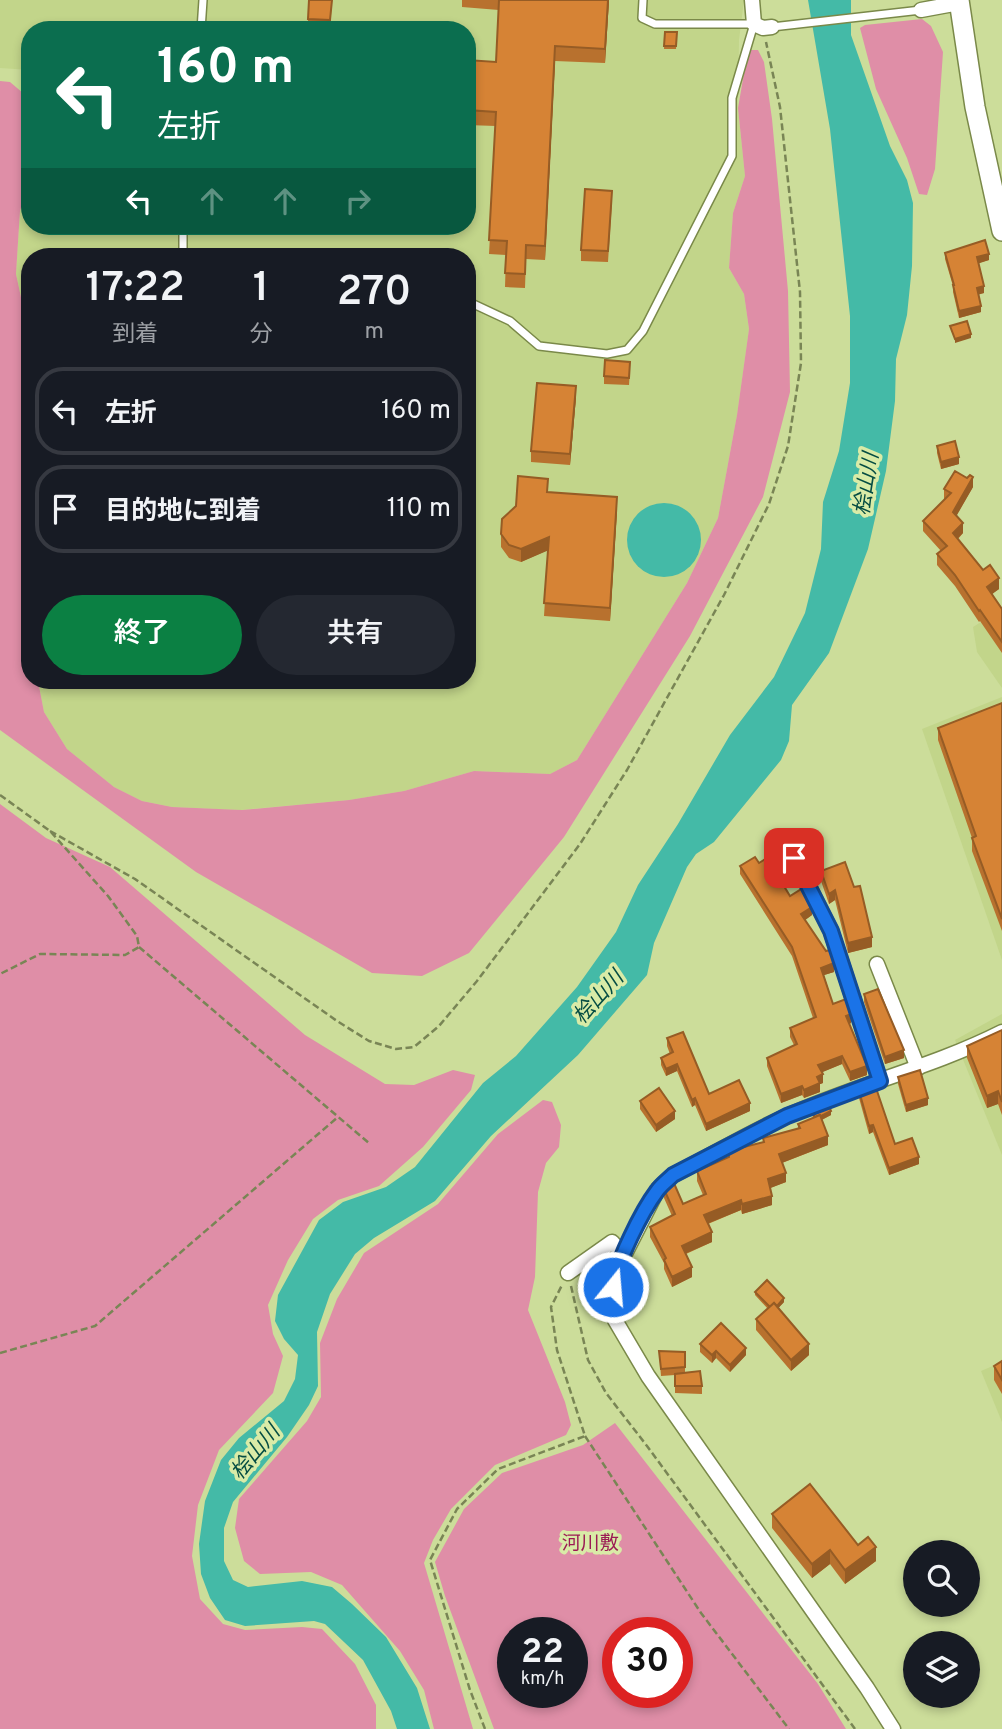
<!DOCTYPE html>
<html lang="ja">
<meta charset="utf-8">
<style>
:root{--surface:#171b24;--page:#242831;--text:#f1f3f6;--muted:#9ea1a6;--line:#363941;--accent:#0b8043}
body{margin:0;font-family:Overpass,"Noto Sans JP",sans-serif;background:var(--page);color:var(--text);height:100vh;display:flex;flex-direction:column;font-size:26px;white-space:nowrap}
*{box-sizing:border-box;margin:0}
p{font-size:23px;color:var(--muted)}
.icon{flex:none;width:38px;height:38px;fill:none;stroke:currentColor;stroke-width:2;stroke-linecap:round;stroke-linejoin:round}
.map{position:relative;flex:1;overflow:hidden}
.sheet{position:absolute;left:21px;top:248px;width:455px;height:441px;display:flex;flex-direction:column;background:var(--surface);border-radius:28px;box-shadow:0 4px 10px #0003}
.sheet>*{flex:none}
.banner{position:absolute;left:21px;top:21px;width:455px;height:214px;border-radius:28px;box-shadow:0 4px 10px #0003;background:#0b6e4f;color:#fff;overflow:hidden}
.buttons{position:absolute;left:903px;top:1540px;display:grid;gap:14px}
.buttons a{display:grid;place-items:center;width:77px;height:77px;border-radius:50%;background:var(--surface);box-shadow:0 4px 10px #0003;font-size:35px}
.speed{position:absolute;left:497px;top:1617px;display:flex;gap:14px;font-size:35px;font-weight:700;text-align:center}
.speed>*{display:grid;place-content:center;width:91px;height:91px;border-radius:50%;background:var(--surface);box-shadow:0 4px 10px #0003;line-height:1}
.speed small{font-size:18px;font-weight:400}
.speed .limit{border:10px solid #d22;background:#fff;color:#111}
.pin{position:absolute;display:grid;place-items:center;width:60px;height:60px;color:#fff;margin:-30px;border-radius:14px;box-shadow:0 4px 10px #0006}
.me{position:absolute;width:77px;margin:-38px;rotate:17deg;stroke-linejoin:round;filter:drop-shadow(0 0 5px #0008)}
.turn{display:flex;align-items:center;gap:24px;height:147px;padding:0 21px;font-size:32px}
.turn .icon{width:91px;height:91px;stroke-width:2.5}
.turn b{display:block;font-size:49px;line-height:60px}
.lanes{display:flex;align-items:center;height:66px;padding:0 21px;background:#0003;justify-content:center;gap:35px;direction:ltr}
.lanes .off{opacity:.35}
.eta{display:flex;justify-content:space-evenly;align-items:center;height:119px;text-align:center}
.eta b{font-size:42px;font-weight:600;line-height:49px}
.action{display:flex;gap:14px;margin-top:auto;padding:14px 21px}
.action a{flex:1;height:80px;border-radius:42px;background:var(--accent);color:#fff;font-size:28px;font-weight:600;line-height:80px;text-align:center}
.action a+a{background:var(--page);color:var(--text)}
ul{padding:0;list-style:none}
li{display:flex;align-items:center;gap:21px;height:88px;margin:0 14px 10px;padding:0 7px;border:4px solid var(--line);border-radius:28px}
li div{flex:1}
li b{display:block;font-size:26px}
li em{font-style:normal}
.map>svg:first-child{display:block}
.built{fill:#c2d58a}
.green{fill:#df8ea7;fill-rule:evenodd}
.water{fill:#44baa7}
.lines{fill:none;stroke-linecap:round;stroke-linejoin:round}
.lane-casing{stroke:#7a8949;stroke-width:10}
.street-casing{stroke:#7a8949;stroke-width:17}
.secondary-casing{stroke:#7a8949;stroke-width:22}
.path{stroke:#798555;stroke-width:2.5;stroke-dasharray:7 3.5;stroke-linecap:butt}
.lane{stroke:#fff;stroke-width:7}
.street{stroke:#fff;stroke-width:14}
.secondary{stroke:#fff;stroke-width:19}
.wall{fill:#b8712e}
.shaded-wall{fill:#965c25}
.building{fill:#d68335;stroke:#965c25;stroke-width:2}
.route-casing{stroke:#114b97;stroke-width:18}
.route{stroke:#1a73e8;stroke-width:12}
.labels{text-anchor:middle;stroke-width:7;stroke-linejoin:round;paint-order:stroke}
.park-label{font-size:19px;fill:#9b1b54;stroke:#d9eba7}
.water-label{font-size:21px;font-style:italic;fill:#054d43;stroke:#d9eba7}
</style>
<div class="map">
<svg width="1002" height="1729" viewBox="0 0 1002 1729">
<rect width="100%" height="100%" fill="#ccdd9a"/>
<!-- built -->
<g class="built">
<path d="M0 0H744L739 40 738 108 745 176 733 213 729 268 744 294 749 329 737 415 718 518 687 583 577 760 550 774 474 771 404 791 349 800 241 810 172 807 142 801 114 787 67 749 44 712 38 681H467V257H30V339L16 274 20 211 30 181V226H467V30H30V70L0 68Z"/>
<path d="M1002 609V688L977 652 973 627Z"/>
<path d="M1002 697V960L922 729Z"/>
<path d="M1002 1014V1155L955 1040Z"/>
<path d="M1002 1362V1422L981 1371Z"/>
</g>
<!-- green -->
<g class="green">
<path d="M922 19 931 26 943 52 935 169 927 195 919 194 907 158 876 89 860 28 865 25Z"/>
<path d="M748 50H758L764 62 772 119 788 291 790 392 763 497 690 636 564 837 469 953 422 976 372 973 196 872 0 730V81L10 82 30 99V181L20 211 16 274 30 339V681H38L44 712 67 749 114 787 142 801 172 807 242 810 349 800 404 791 474 771 550 774 577 760 687 583 718 518 737 415 749 329 744 294 729 268 733 213 745 176 738 108Z"/>
<path d="M0 804 46 838 110 867 305 1035 385 1084 414 1085 453 1070 475 1075 471 1090 423 1147 379 1186 338 1200 313 1219 288 1260 268 1305 273 1334 283 1356 273 1393 219 1450 198 1505 192 1556 200 1599 223 1624 245 1630 302 1627 322 1629 355 1664 376 1705V1729H0Z"/>
<path d="M543 1100 552 1102 561 1125 559 1147 546 1163 538 1192 535 1277 528 1310 565 1402 571 1425 566 1435 495 1465 451 1509 433 1540 424 1563 473 1729H434L424 1690 400 1651 342 1585 311 1572 260 1574 244 1561 235 1528 239 1499 307 1421 321 1397 320 1343 337 1299 364 1253 438 1204 498 1134Z"/>
<path d="M615 1423 818 1684 846 1729H494L445 1596 435 1562 464 1509 502 1473 583 1445ZM513 1633H572V1692H513ZM618 1633H677V1692H618Z"/>
</g>
<!-- water -->
<g class="water">
<path d="M808 0H851V35L890 146 907 180 913 203 912 266 907 315 896 359 895 401 886 471 868 549 829 653 792 705 789 741 781 760 714 842 696 854 687 867 654 943 647 975 578 1055 491 1136 435 1201 374 1238 355 1254 330 1294 317 1332 318 1386 309 1405 287 1437 233 1502 224 1528V1561L233 1580 248 1587 302 1581 332 1587 352 1604 386 1637 417 1688 430 1729H397L391 1711 363 1660 325 1624 314 1621 245 1626 225 1620 210 1598 201 1574 199 1544 205 1501 221 1460 239 1438 284 1401 295 1379 298 1355 284 1339 275 1321 278 1295 319 1220 343 1202 386 1187 415 1167 483 1083 516 1056 577 987 616 932 638 885 678 824 730 735 774 677 805 613 821 549 823 502 839 451 850 383V316L830 129Z"/>
<circle cx="664" cy="540" r="37"/>
</g>
<g class="lines">
<defs>
<g id="lane">
<path d="M772 27 921 10"/>
<path d="M201 30 203 0"/>
<path d="M183 257V226"/>
<path d="M467 301 510 321 539 346 607 354 627 350 643 331 732 156V98L754 24H655L642 18 643 0"/>
</g>
<g id="street">
<path d="M752 0 754 24 763 28 772 27"/>
<path d="M921 10 959 3 960 0"/>
<path d="M794 857 831 931 880 1081"/>
<path d="M877 964 918 1068"/>
<path d="M568 1273 612 1242 623 1254"/>
<path d="M893 1729 867 1688 648 1376 615 1320 612 1301 615 1273 658 1189 673 1175C711 1156 748 1133 787 1116 858 1084 933 1067 1002 1032"/>
</g>
<path id="secondary" d="M959 0 975 107 1002 231"/>
</defs>
<!-- lane casing -->
<use href="#lane" class="lane-casing"/>
<!-- street casing -->
<use href="#street" class="street-casing"/>
<!-- secondary casing -->
<use href="#secondary" class="secondary-casing"/>
<!-- path -->
<g class="path">
<path d="M0 795 50 831 108 896 137 936 139 947 125 955 40 954 0 974"/>
<path d="M50 831 135 879 337 1021 369 1041 396 1049 414 1047 439 1026 477 981 580 844 627 770 724 595 769 504 788 446 801 363 800 292 780 107 766 42"/>
<path d="M139 947 370 1144"/>
<path d="M571 1286 588 1360 606 1393 647 1446 855 1729"/>
<path d="M0 1353 95 1326 338 1117"/>
<path d="M585 1436 701 1613 789 1729"/>
<path d="M485 1729 470 1690 430 1560 457 1509 498 1469 585 1436 557 1350 551 1307 562 1285"/>
</g>
<!-- lane -->
<use href="#lane" class="lane"/>
<!-- street -->
<use href="#street" class="street"/>
<!-- secondary -->
<use href="#secondary" class="secondary"/>
</g>
<!-- wall -->
<g class="wall">
<path d="M332 0 330 30H308V19Z"/>
<path d="M462 0H609L605 63 555 61 545 260 526 259 525 288 505 287 506 255 489 254 496 126 467 125V60L496 62 499 10 462 7Z"/>
<path d="M665 32H677L676 49H664Z"/>
<path d="M612 202 608 262 581 261V250Z"/>
<path d="M945 253 989 260 978 263 984 293 978 294 981 312 959 318 953 292V286L945 259Z"/>
<path d="M630 369 629 385 604 384V376Z"/>
<path d="M576 397 570 465 531 462V451Z"/>
<path d="M937 446 959 464 941 469 937 453Z"/>
<path d="M973 487 956 516 963 533 958 539 999 589 991 594 1002 609V653L980 621 979 622 955 586 937 565V554L941 551 923 531V521L944 500V489Z"/>
<path d="M548 492 617 510 610 621 544 616 548 550 521 562 509 558 501 547V534Z"/>
<path d="M1002 703V931L972 851V838L938 740V728Z"/>
<path d="M759 863 790 896 812 915 805 920 834 972 824 975 833 1004 851 1023 849 1024 867 1075 850 1081 842 1064 822 1072 823 1083 820 1084V1092L804 1098 802 1095 781 1103 767 1066V1058L794 1045 790 1037V1028L813 1018 792 956 740 874V866Z"/>
<path d="M821 871 872 947 848 953 835 900 829 904 821 881Z"/>
<path d="M864 994 904 1058 885 1064 864 1002Z"/>
<path d="M1002 1030V1115L998 1104 987 1108 967 1058V1046Z"/>
<path d="M667 1038 709 1094 750 1111 706 1131 695 1105 692 1107 677 1071 666 1076 661 1065V1058L670 1054 667 1046Z"/>
<path d="M898 1077 928 1105 906 1112 898 1084Z"/>
<path d="M859 1091 895 1144 919 1164 889 1175 873 1132 869 1134 859 1098Z"/>
<path d="M640 1101 675 1119 656 1132 640 1109Z"/>
<path d="M812 1112 831 1115 822 1120 828 1145 782 1163 786 1182 770 1188 772 1205 742 1214 741 1210 708 1224 712 1242 686 1254 692 1277 672 1287 664 1269V1263L650 1237V1227L672 1216 664 1198V1189L683 1204 703 1195 697 1181V1171L728 1158V1151L763 1142V1138L798 1129V1124L813 1118Z"/>
<path d="M755 1292 784 1302 778 1308 809 1355 791 1371 756 1330V1319L768 1309 755 1295Z"/>
<path d="M700 1344 746 1355 730 1372 716 1358 712 1363 700 1352Z"/>
<path d="M659 1351 685 1352V1372L702 1386V1394L675 1393V1375L661 1376Z"/>
<path d="M1002 1361V1394L994 1380V1366Z"/>
<path d="M772 1514 858 1545 876 1561 845 1584 830 1564 812 1578 772 1528Z"/>
</g>
<!-- shaded-wall -->
<g class="shaded-wall">
<path d="M608 0H609L605 63V49Z"/>
<path d="M555 46V61L545 260V246Z"/>
<path d="M989 254V260L977 264V257Z"/>
<path d="M984 286V293L977 295V288Z"/>
<path d="M981 306V312L959 318V311Z"/>
<path d="M971 334V338L955 343V339Z"/>
<path d="M576 386V397L570 465V454Z"/>
<path d="M959 457V464L941 469V462Z"/>
<path d="M973 477V487L953 522V512Z"/>
<path d="M617 497V510L610 621V608Z"/>
<path d="M963 523V533L953 543V533Z"/>
<path d="M549 537V550L521 562V549Z"/>
<path d="M999 578V589L987 598V587Z"/>
<path d="M835 890V900L829 904V894Z"/>
<path d="M812 907V915L801 923V914Z"/>
<path d="M872 937V947L848 953V943Z"/>
<path d="M834 963V972L821 976V968Z"/>
<path d="M851 1014V1023L846 1025V1016Z"/>
<path d="M904 1050V1058L885 1064V1057Z"/>
<path d="M842 1056V1064L818 1074V1065Z"/>
<path d="M677 1064V1071L666 1076V1069Z"/>
<path d="M867 1066V1075L850 1081V1072Z"/>
<path d="M823 1074V1083L820 1084V1092L804 1098V1090L817 1077Z"/>
<path d="M802 1086V1095L781 1103V1094Z"/>
<path d="M998 1091V1104L987 1108V1096Z"/>
<path d="M695 1098V1105L692 1107V1100Z"/>
<path d="M928 1098V1105L906 1112V1105Z"/>
<path d="M750 1103V1111L706 1131V1124Z"/>
<path d="M675 1111V1119L656 1132V1125Z"/>
<path d="M831 1111V1115L815 1123V1119Z"/>
<path d="M873 1125V1132L869 1134V1126Z"/>
<path d="M828 1136V1145L779 1164V1154Z"/>
<path d="M919 1157V1164L889 1175V1168Z"/>
<path d="M786 1173V1182L768 1189V1179Z"/>
<path d="M772 1196V1205L742 1214V1204Z"/>
<path d="M741 1200V1210L704 1225V1215Z"/>
<path d="M712 1232V1242L682 1255V1246Z"/>
<path d="M692 1267V1277L672 1287V1277Z"/>
<path d="M784 1298V1302L773 1314V1310Z"/>
<path d="M809 1344V1355L791 1371V1360Z"/>
<path d="M746 1348V1355L730 1372V1365Z"/>
<path d="M716 1351V1358L712 1363V1355Z"/>
<path d="M876 1547V1561L845 1584V1570Z"/>
<path d="M830 1550V1564L812 1578V1564Z"/>
</g>
<!-- building -->
<g class="building">
<path d="M309 0H332L330 20 308 19Z"/>
<path d="M499 0H608L605 49 555 46 545 246 526 245 525 274 505 273 507 241 489 240 496 112 467 110V60L496 62Z"/>
<path d="M665 32H677L676 46H664Z"/>
<path d="M585 189 612 191 608 251 581 250Z"/>
<path d="M985 240 989 254 977 257 984 286 977 288 981 306 959 311 953 285H954L945 253Z"/>
<path d="M967 321 971 334 955 339 950 326Z"/>
<path d="M605 360 630 362 629 378 604 376Z"/>
<path d="M537 383 576 386 570 454 531 451Z"/>
<path d="M955 441 959 457 941 462 937 446Z"/>
<path d="M955 471 967 478 970 475 973 477 953 512 963 523 953 533 983 570 990 565 999 578 987 587 1002 609V642L980 610 979 611 955 575 937 554 947 546 923 521 951 493 944 489Z"/>
<path d="M518 476 548 479 547 492 617 497 610 608 544 603 549 537 521 549 509 545 501 534 502 519 516 506Z"/>
<path d="M1002 703V919L972 838 976 836 938 728Z"/>
<path d="M755 857 759 863 767 858 790 896 803 888 812 907 801 914 826 951 830 950 834 963 821 968 833 1004 846 999 851 1014 846 1016 867 1066 850 1072 842 1056 818 1065 823 1074 817 1077 820 1083 804 1090 802 1086 781 1094 767 1058 797 1044 790 1028 816 1017 792 947 740 866Z"/>
<path d="M845 862 854 887 860 886 872 937 848 943 835 890 829 894 821 871Z"/>
<path d="M878 989 904 1050 885 1057 864 994Z"/>
<path d="M1002 1030V1102L998 1091 987 1096 967 1046Z"/>
<path d="M683 1032 709 1094 739 1080 750 1103 706 1124 695 1098 692 1100 677 1064 666 1069 661 1058 673 1052 667 1038Z"/>
<path d="M920 1070 928 1098 906 1105 898 1077Z"/>
<path d="M875 1085 895 1144 912 1138 919 1157 889 1168 873 1125 869 1126 859 1091Z"/>
<path d="M659 1088 675 1111 656 1125 640 1101Z"/>
<path d="M829 1106 831 1111 821 1116 820 1115 815 1117 812 1112Z"/>
<path d="M820 1115 828 1136 779 1154 786 1173 768 1179 772 1196 742 1204 741 1200 704 1215 712 1232 682 1246 692 1267 672 1277 664 1260 666 1258 650 1227 675 1214 664 1189 666 1185 673 1181 683 1204 706 1194 697 1171 729 1157 728 1151 764 1142 763 1138 800 1128 798 1124Z"/>
<path d="M767 1280 784 1298 777 1306 774 1303 770 1307 755 1292Z"/>
<path d="M774 1303 809 1344 791 1360 756 1319Z"/>
<path d="M721 1323 746 1348 730 1365 716 1351 712 1355 700 1344Z"/>
<path d="M659 1351 685 1352V1367L661 1369Z"/>
<path d="M1002 1361V1380L994 1366Z"/>
<path d="M700 1371 702 1386H675V1374Z"/>
<path d="M810 1484 858 1545 868 1537 876 1547 845 1570 830 1550 812 1564 772 1514Z"/>
</g>
<g class="lines">
<defs>
<path id="route" d="M613 1287C616 1263 642 1211 657 1191 661 1185 668 1180 673 1175L787 1116 880 1081 831 931 794 858"/>
</defs>
<!-- route casing -->
<use href="#route" class="route-casing"/>
<!-- route -->
<use href="#route" class="route"/>
</g>
<g class="labels">
<!-- park labels -->
<g class="park-label">
<text x="590" y="1549">河川敷</text>
</g>
<!-- water labels -->
<g class="water-label">
<text transform="translate(866 484) rotate(-81)" y="7">桧山川</text>
<text transform="translate(598 997) rotate(-48)" y="7">桧山川</text>
<text transform="translate(255 1452) rotate(-50)" y="7">桧山川</text>
</g>
</g>
</svg>
<div class="buttons">
<a><svg class="icon" aria-label="search" viewBox="0 0 24 24"><circle cx="10" cy="10" r="6"/><path d="M15 15l6 6"/></svg></a>
<a><svg class="icon" aria-label="layers" viewBox="0 0 24 24"><path d="M12 4l9 5-9 5-9-5zM3 14l9 5 9-5"/></svg></a>
</div>
<div class="speed"><div>22<small>km/h</small></div><div class="limit">30</div></div>
<div class="pin" style="left:794px;top:858px;background:#d93025"><svg class="icon" aria-label="arrive" viewBox="0 0 24 24"><path d="M6 21V4h12l-3 4 3 4H6"/></svg></div>
<svg class="me" style="left:613px;top:1287px" viewBox="-20 -20 40 40"><circle r="17" fill="#1a73e8" stroke="#fff" stroke-width="3"/><path d="M0-11L8 9 0 5-8 9z" fill="#fff"/></svg>
<div class="banner">
<div class="turn"><svg class="icon" aria-label="left" viewBox="0 0 24 24"><path d="M17 20v-9H6M10 6l-5 5 5 5"/></svg><div><b>160 m</b>左折</div></div>
<div class="lanes"><svg class="icon" aria-label="left" viewBox="0 0 24 24"><path d="M17 20v-9H6M10 6l-5 5 5 5"/></svg><svg class="icon off" aria-label="ahead" viewBox="0 0 24 24"><path d="M12 20V5M6 11l6-6 6 6"/></svg><svg class="icon off" aria-label="ahead" viewBox="0 0 24 24"><path d="M12 20V5M6 11l6-6 6 6"/></svg><svg class="icon off" aria-label="right" viewBox="0 0 24 24"><path d="M7 20v-9h11M14 6l5 5-5 5"/></svg></div>
</div>
<section class="sheet">
<div class="eta">
<div><b>17:22</b><p>到着</p></div>
<div><b>1</b><p>分</p></div>
<div><b>270</b><p>m</p></div>
</div>
<ul>
<li><svg class="icon" aria-label="left" viewBox="0 0 24 24"><path d="M17 20v-9H6M10 6l-5 5 5 5"/></svg><div><b>左折</b></div><em>160 m</em></li>
<li><svg class="icon" aria-label="arrive" viewBox="0 0 24 24"><path d="M6 21V4h12l-3 4 3 4H6"/></svg><div><b>目的地に到着</b></div><em>110 m</em></li>
</ul>
<div class="action"><a>終了</a><a>共有</a></div>
</section>
</div>
